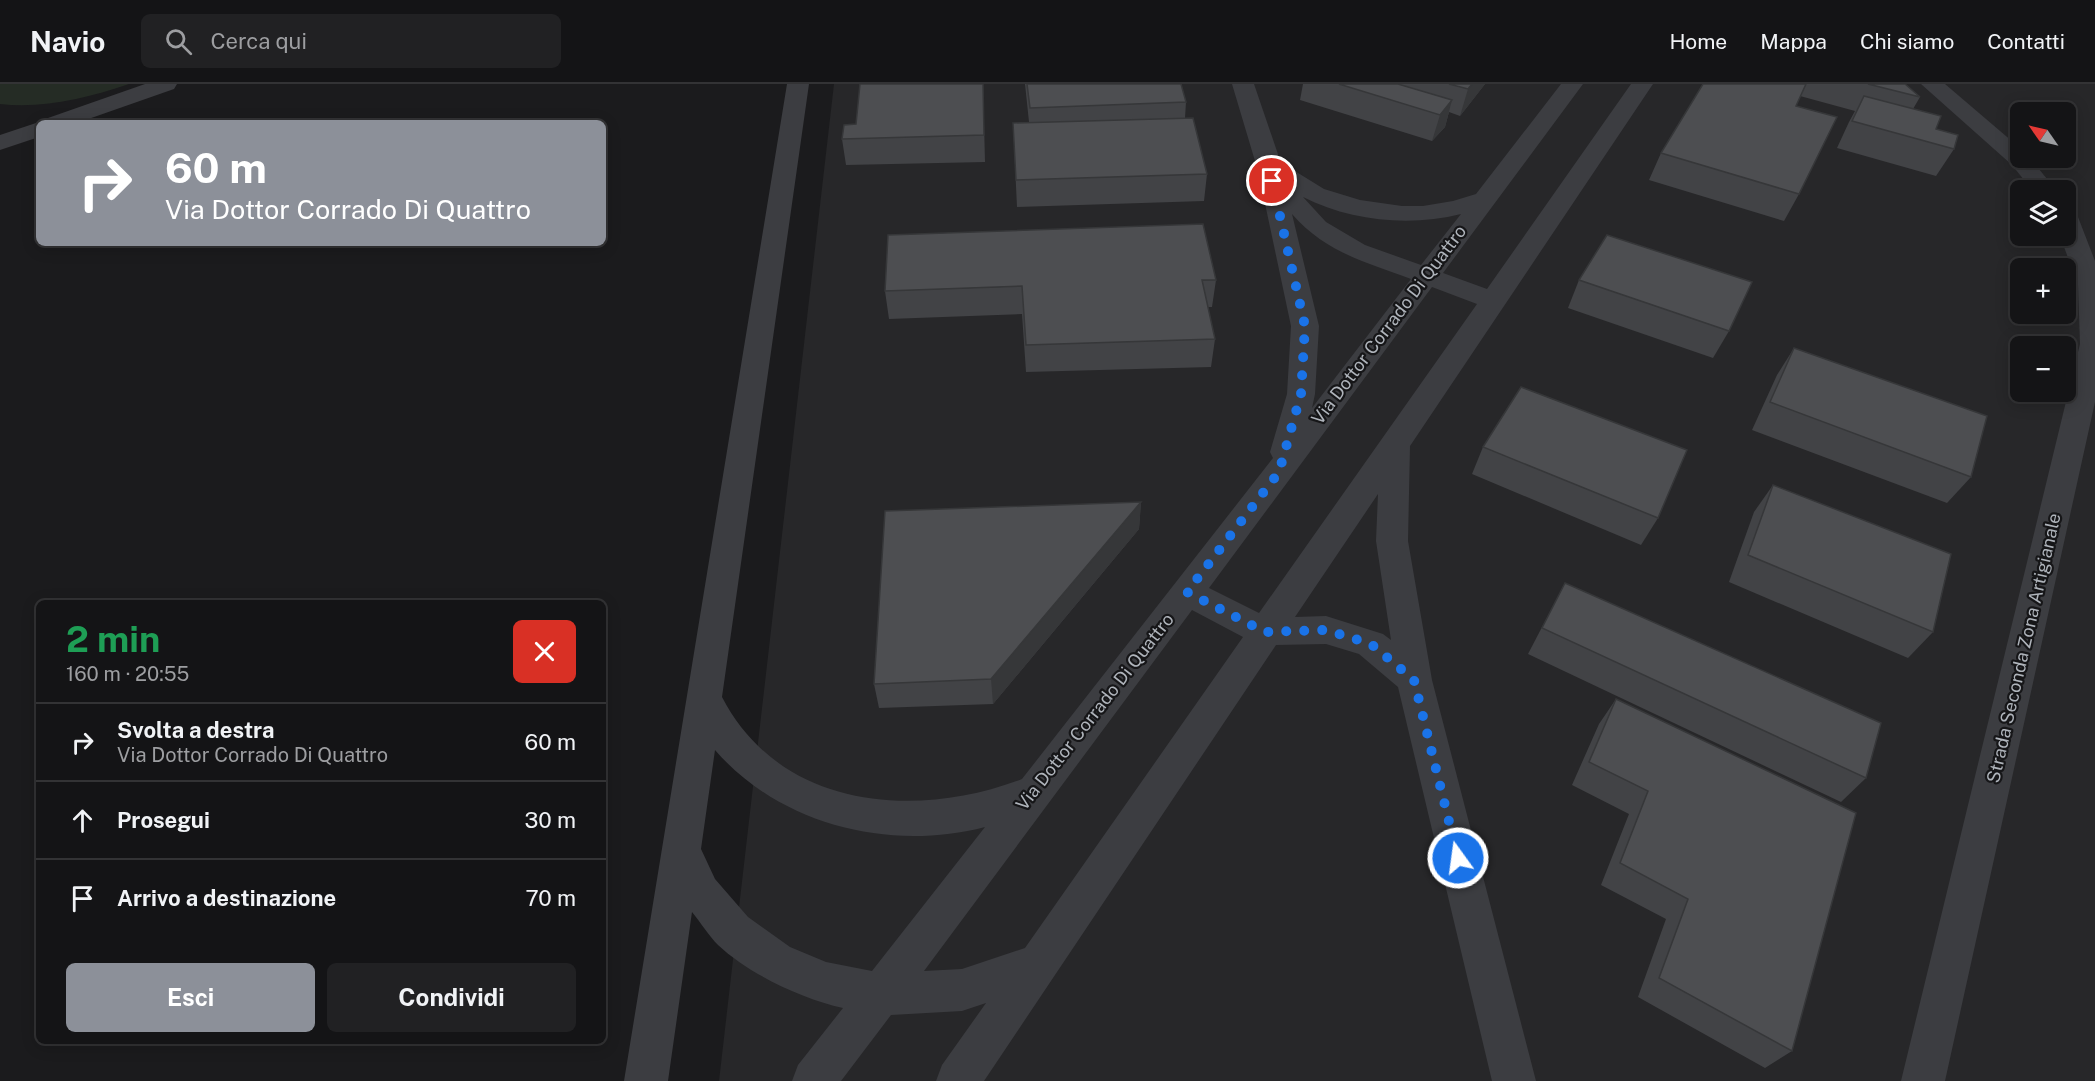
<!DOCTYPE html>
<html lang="it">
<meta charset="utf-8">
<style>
:root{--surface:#141416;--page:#212123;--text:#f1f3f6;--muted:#9d9ea1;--line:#333335;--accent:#8c9099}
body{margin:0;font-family:"Public Sans",sans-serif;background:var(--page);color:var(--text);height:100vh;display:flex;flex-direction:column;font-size:22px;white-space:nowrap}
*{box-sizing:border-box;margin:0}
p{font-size:20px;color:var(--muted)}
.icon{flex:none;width:33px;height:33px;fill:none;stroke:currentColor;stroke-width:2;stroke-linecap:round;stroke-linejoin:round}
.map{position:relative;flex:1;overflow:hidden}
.drawer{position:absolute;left:36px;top:516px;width:570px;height:444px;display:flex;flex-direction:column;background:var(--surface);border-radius:9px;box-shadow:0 3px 15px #0003,0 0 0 2px var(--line)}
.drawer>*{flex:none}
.banner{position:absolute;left:36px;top:36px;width:570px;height:126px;border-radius:9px;box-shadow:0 3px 15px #0003,0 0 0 2px var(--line);background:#8c9099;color:#fff;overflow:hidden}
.needle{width:39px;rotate:304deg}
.controls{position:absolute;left:2010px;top:18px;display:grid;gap:12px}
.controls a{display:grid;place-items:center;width:66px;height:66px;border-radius:9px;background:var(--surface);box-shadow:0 3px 15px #0003,0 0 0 2px var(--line);font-size:30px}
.pin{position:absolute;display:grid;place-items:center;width:51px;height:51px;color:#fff;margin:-26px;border:3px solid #fff;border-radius:50%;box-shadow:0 2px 6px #0007}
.me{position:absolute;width:66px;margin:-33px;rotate:346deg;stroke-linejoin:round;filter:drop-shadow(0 0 4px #0008)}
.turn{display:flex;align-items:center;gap:21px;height:126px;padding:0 30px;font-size:27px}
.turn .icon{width:78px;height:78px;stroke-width:2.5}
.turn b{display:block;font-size:42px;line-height:51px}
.round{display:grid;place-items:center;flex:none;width:63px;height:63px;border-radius:9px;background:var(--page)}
.summary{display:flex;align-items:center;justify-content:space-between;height:102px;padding:0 30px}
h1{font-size:36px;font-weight:700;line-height:45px;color:#1e9e55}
.primary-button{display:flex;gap:12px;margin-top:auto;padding:12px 30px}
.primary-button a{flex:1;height:69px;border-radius:9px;background:var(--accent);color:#fff;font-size:24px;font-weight:700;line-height:69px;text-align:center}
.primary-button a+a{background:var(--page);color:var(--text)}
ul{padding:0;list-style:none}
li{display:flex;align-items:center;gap:18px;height:78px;padding:0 30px;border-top:2px solid var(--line)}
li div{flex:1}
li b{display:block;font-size:22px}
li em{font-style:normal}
header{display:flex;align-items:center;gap:36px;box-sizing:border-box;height:84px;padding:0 30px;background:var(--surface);border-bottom:2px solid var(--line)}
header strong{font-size:28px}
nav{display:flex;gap:33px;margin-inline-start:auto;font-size:21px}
.search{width:420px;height:54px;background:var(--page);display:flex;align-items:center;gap:15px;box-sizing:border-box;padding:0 21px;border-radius:9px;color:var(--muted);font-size:22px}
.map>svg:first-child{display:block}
.built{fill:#272729;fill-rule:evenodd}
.green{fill:#252c25}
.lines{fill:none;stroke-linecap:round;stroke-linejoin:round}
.minor{fill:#3c3d41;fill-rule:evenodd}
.wall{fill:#424346}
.shaded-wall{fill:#363739}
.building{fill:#4d4e51;stroke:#363739;stroke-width:1.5}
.route{stroke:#1a73e8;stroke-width:10;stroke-dasharray:0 18}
.labels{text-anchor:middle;stroke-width:4.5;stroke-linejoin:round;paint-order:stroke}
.street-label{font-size:18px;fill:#afb4bb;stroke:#161618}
</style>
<header>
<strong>Navio</strong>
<div class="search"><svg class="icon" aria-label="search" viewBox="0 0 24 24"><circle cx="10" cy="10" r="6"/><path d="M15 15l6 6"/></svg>Cerca qui</div>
<nav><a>Home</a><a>Mappa</a><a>Chi siamo</a><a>Contatti</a></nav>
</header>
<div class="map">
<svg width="2095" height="997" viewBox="0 0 2095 997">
<rect width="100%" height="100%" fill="#1b1b1d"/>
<!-- built -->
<path class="built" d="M834 0H2095V997H719ZM2020 28H2066V74H2020ZM2020 106H2066V152H2020ZM2020 184H2066V230H2020ZM2020 262H2066V308H2020Z"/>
<!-- green -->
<path class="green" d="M0 0H129C88 14 43 25 0 20Z"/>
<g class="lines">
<!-- minor -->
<g class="minor">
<path d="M145 0H177L174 5 77 39H45L48 34Z"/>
<path d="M787 0H809L722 613C780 725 915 736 1022 695L1273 374 1270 368 1287 310 1291 242 1260 96 1264 91 1255 77 1232 0H1254L1282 82 1290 84 1324 105 1360 116 1402 122H1423L1453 117 1476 110 1561 0H1583L1443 189 1487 205 1631 0H1653L1410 362 1408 457 1432 596 1536 997H1492L1398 603 1359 570 1326 560 1276 561 984 997H936L942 981 986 919 962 927 891 931 841 997H792L798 981 843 924C802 915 749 890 718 861 709 852 701 839 692 828L668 997H624ZM1303 113C1350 137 1410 143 1461 130L1421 181 1365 161 1326 138ZM1292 130C1325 168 1365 178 1411 195L1312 324 1315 310 1319 242ZM1432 203 1477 220 1259 529 1209 504ZM1378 410 1376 457 1391 556 1383 550 1326 532 1295 533ZM1192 526 1243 553 1025 864 962 885 924 887ZM715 666C780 741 889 768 985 743L872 887 826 878 790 863 748 833 715 795 701 765Z"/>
<path d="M1921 0H1945L2020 64V74H2030L2056 106H2032L2012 81Z"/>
<path d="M39 38 42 39H39V53L0 66V51Z"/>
<path d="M2066 126 2075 128 2078 133 2095 177V318L1945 997H1901L2080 260 2078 201 2060 152H2066Z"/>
</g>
</g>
<!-- wall -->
<g class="wall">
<path d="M983 0 985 78 846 81 842 55 856 40Z"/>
<path d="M1025 0H1181L1186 18 1185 34 1207 90 1204 117 1017 123 1013 39 1029 38Z"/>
<path d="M1303 0H1485L1460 32 1449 28 1445 43 1432 57 1300 16Z"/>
<path d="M1703 0H1905L1920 13 1913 25 1936 45 1954 65 1936 92 1837 64 1849 38 1855 27 1800 12 1796 22 1799 110 1784 137 1649 96 1661 69Z"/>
<path d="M1216 196 1212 223H1208L1215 255 1211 283 1026 288 1022 230 889 235 885 207Z"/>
<path d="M1579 196 1729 247 1713 274 1568 224Z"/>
<path d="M1794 264 1971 393 1947 419 1752 346 1777 291Z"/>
<path d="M1483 363 1658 434 1641 461 1472 390Z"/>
<path d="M1773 401 1933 548 1908 574 1729 498 1754 428Z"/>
<path d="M1141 418 1139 445 993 620 879 624 874 600Z"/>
<path d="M1565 499 1866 694 1841 718 1528 570Z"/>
<path d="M1616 615 1792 967 1765 984 1638 913 1666 835 1601 801 1629 730 1572 701 1599 640Z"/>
</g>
<!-- shaded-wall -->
<g class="shaded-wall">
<path d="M1472 0H1485L1460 32 1468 5Z"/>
<path d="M1452 16 1445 43 1432 57 1440 31Z"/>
<path d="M1141 418 1139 445 993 620 991 595Z"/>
</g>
<!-- building -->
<g class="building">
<path d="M860 0H983L984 51 842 55 844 41 856 40Z"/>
<path d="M1027 0H1181L1186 18 1030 24Z"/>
<path d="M1339 0H1398L1452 16 1440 31Z"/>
<path d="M1449 0H1472L1468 5Z"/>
<path d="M1703 0H1806L1796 22 1837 33 1799 110 1661 69Z"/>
<path d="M1868 0H1905L1920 13Z"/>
<path d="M1864 12 1941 32 1936 45 1958 51 1954 65 1852 37Z"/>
<path d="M1193 34 1207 90 1016 96 1013 39Z"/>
<path d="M1203 140 1216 196H1202L1215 255 1026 261 1022 202 885 207 888 151Z"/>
<path d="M1607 151 1752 198 1729 247 1579 196Z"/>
<path d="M1794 264 1987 332 1971 393 1770 318Z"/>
<path d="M1521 303 1687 366 1658 434 1483 363Z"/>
<path d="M1773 401 1951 470 1933 548 1748 471Z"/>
<path d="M1141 418 991 595 874 600 885 427Z"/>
<path d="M1565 499 1881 639 1866 694 1542 544Z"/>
<path d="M1616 615 1856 729 1792 967 1659 894 1688 815 1620 779 1648 707 1589 678Z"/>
</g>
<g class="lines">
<!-- route -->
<path class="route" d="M1272 97 1305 242 1301 310 1279 388 1187 508 1265 548 1326 546 1371 560 1414 596 1458 774"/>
</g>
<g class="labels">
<!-- street labels -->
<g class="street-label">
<text transform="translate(1389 241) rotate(-53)" y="6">Via Dottor Corrado Di Quattro</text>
<text transform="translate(2024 564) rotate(-77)" y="6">Strada Seconda Zona Artigianale</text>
<text transform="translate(1095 628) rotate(-52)" y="6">Via Dottor Corrado Di Quattro</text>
</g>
</g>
</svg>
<div class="controls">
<a><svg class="needle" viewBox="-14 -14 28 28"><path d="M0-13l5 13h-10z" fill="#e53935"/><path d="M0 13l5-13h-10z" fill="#9d9ea1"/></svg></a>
<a><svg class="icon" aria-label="layers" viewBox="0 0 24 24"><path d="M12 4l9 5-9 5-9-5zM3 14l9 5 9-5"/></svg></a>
<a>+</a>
<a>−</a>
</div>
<div class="pin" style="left:1272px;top:97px;background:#d93025"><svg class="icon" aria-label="arrive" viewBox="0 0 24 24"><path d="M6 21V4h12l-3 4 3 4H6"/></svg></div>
<svg class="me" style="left:1458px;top:774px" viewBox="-20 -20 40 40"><circle r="17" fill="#1a73e8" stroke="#fff" stroke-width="3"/><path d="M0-11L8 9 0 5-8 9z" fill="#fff"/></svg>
<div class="banner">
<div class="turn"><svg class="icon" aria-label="right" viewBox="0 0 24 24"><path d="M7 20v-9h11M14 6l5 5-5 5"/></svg><div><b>60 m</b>Via Dottor Corrado Di Quattro</div></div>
</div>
<section class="drawer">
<div class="summary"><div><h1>2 min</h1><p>160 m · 20:55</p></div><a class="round" style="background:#d93025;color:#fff"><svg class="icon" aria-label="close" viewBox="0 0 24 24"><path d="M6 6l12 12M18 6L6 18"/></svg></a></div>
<ul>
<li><svg class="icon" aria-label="right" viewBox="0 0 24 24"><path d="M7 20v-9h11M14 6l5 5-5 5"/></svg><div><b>Svolta a destra</b><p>Via Dottor Corrado Di Quattro</p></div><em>60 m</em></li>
<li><svg class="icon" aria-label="ahead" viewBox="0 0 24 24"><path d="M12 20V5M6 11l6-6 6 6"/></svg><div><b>Prosegui</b></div><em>30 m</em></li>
<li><svg class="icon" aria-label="arrive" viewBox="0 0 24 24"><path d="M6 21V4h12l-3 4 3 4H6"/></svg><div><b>Arrivo a destinazione</b></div><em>70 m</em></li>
</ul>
<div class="primary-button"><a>Esci</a><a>Condividi</a></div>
</section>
</div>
